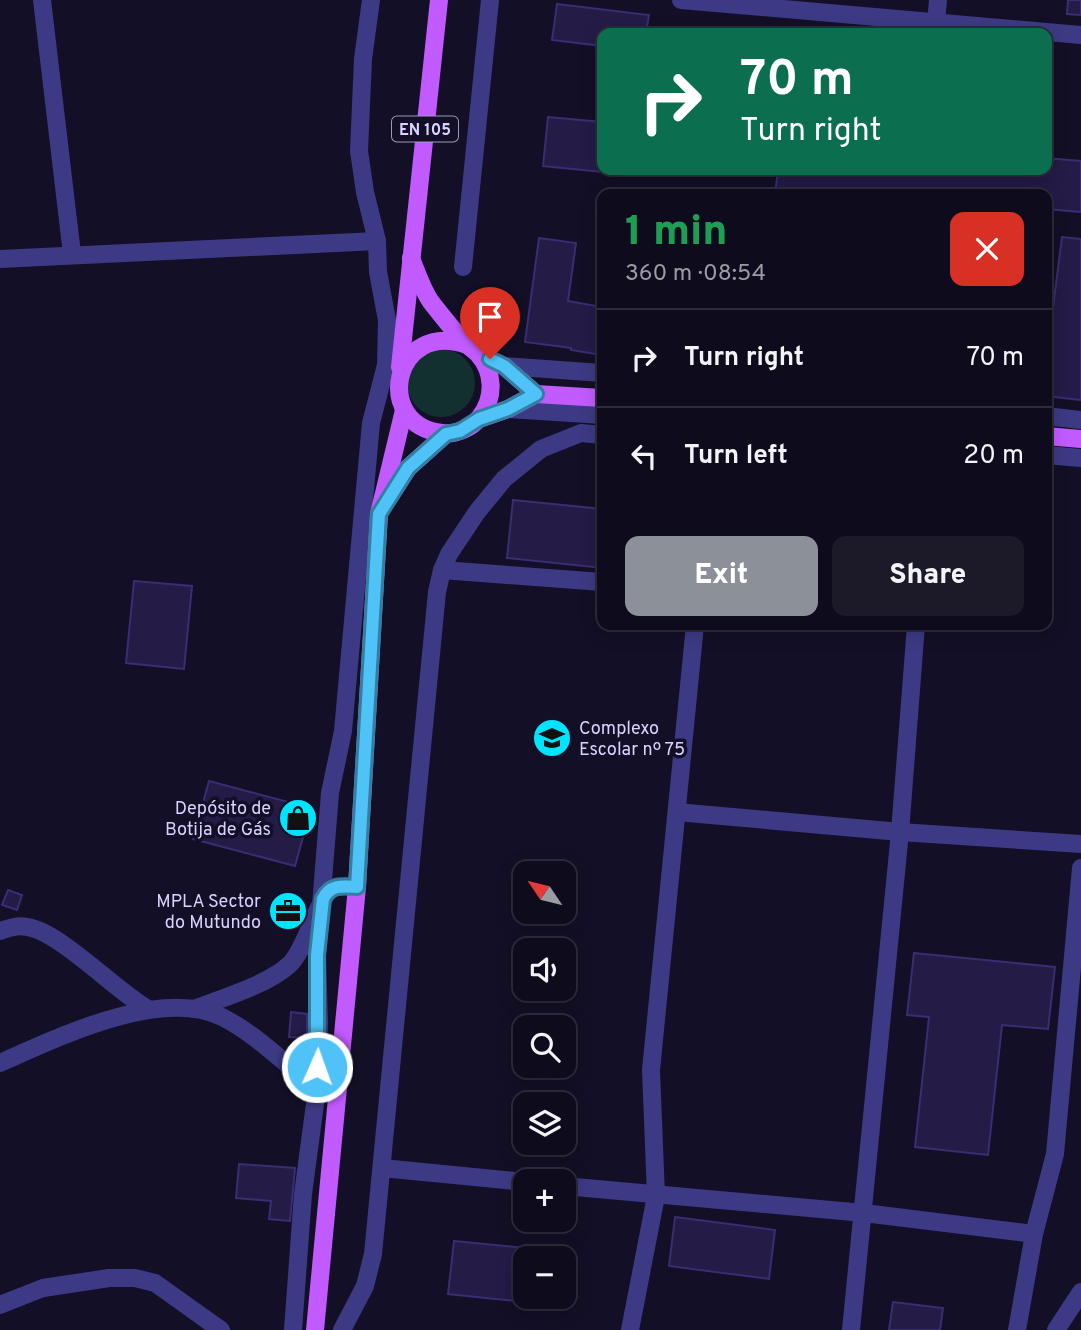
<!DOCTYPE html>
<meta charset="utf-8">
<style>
:root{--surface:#0e0b1c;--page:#1c1929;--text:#f1f3f6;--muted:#9b9ba3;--line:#2e2b3b;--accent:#8c9099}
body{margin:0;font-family:Overpass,sans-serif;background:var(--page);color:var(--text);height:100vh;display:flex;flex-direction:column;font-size:26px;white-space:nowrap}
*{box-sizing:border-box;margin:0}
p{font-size:23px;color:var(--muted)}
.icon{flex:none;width:38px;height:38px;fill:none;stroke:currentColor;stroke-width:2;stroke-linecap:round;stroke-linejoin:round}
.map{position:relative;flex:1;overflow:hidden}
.sheet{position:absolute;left:597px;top:189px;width:455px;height:441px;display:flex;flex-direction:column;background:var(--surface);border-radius:14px;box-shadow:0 4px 18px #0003,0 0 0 2px var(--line)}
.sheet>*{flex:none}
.banner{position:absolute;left:597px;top:28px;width:455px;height:147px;border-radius:14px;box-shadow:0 4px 18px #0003,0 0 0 2px var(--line);background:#0b6e4f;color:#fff;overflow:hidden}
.needle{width:46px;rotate:305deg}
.controls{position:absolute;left:513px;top:861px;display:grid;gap:14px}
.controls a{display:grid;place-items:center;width:63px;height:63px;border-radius:14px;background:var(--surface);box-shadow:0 4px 18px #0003,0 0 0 2px var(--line);font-size:35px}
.pin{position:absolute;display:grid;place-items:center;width:60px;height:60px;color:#fff;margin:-72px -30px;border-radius:50% 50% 50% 0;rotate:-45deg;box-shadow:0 0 7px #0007}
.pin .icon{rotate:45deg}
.me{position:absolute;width:77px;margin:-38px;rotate:2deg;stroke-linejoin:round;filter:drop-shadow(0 0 5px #0008)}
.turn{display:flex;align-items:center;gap:24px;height:147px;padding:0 28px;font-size:32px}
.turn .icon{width:91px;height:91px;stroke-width:2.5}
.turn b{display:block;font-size:49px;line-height:60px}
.round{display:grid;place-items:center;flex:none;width:74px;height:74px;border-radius:14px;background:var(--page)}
.headline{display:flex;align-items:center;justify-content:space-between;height:119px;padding:0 28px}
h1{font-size:42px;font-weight:800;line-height:52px;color:#1e9e55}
.cta{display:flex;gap:14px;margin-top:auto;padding:14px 28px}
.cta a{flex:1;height:80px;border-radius:14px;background:var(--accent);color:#fff;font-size:28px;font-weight:800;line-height:80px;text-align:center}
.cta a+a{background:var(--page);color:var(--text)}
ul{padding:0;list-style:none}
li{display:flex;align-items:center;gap:21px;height:98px;padding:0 28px;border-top:2px solid var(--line)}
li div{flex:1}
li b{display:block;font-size:26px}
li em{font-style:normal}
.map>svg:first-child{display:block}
.green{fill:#12302f}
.building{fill:#241b47;stroke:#3b2d73;stroke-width:2}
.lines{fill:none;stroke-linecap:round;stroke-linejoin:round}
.minor{stroke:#3d3a85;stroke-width:18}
.major{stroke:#c25bff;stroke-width:18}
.route-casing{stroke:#337fa1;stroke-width:18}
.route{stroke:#4fc3f7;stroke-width:12}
.labels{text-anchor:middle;stroke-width:7;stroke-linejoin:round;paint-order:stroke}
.shield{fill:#130f26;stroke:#9e99be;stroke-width:2}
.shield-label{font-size:16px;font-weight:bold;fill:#d9d4ff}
.poi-label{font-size:18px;fill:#d9d4ff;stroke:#130f26;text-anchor:end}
</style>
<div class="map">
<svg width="1081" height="1330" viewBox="0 0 1081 1330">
<rect width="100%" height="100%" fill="#130f26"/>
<!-- green -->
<circle class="green" cx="441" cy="383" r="34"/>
<!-- building -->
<g class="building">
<path d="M1068 0H1081V15L1067 14Z"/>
<path d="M557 4 649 15 646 33H602V46L552 40Z"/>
<path d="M548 117 602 122V172L543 166Z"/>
<path d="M1046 158 1081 161V212L1046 209V194H775L778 170H1046Z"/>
<path d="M1062 237 1081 239V400L1046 396V362Z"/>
<path d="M539 238 576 243 568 301 602 307V355L571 350V348L525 342Z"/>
<path d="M513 500 602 509V568L507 558Z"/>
<path d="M134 581 192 586 184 669 126 663Z"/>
<path d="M209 781 311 808 295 866 193 839Z"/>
<path d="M8 890 22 895 17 910 2 905Z"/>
<path d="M282 893 303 901 294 929 272 921Z"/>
<path d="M914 953 1055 967 1048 1029 1002 1025 988 1155 915 1147 929 1017 907 1015Z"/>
<path d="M291 1012 307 1014V1038L289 1037Z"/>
<path d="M239 1164 295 1168 290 1221 269 1219 271 1201 236 1198Z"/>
<path d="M675 1217 775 1230 769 1279 669 1266Z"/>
<path d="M454 1241 525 1248V1302L448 1294Z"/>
<path d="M893 1302 943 1308 940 1330H889Z"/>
</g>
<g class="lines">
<!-- minor -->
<g class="minor">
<path d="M42 0 72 254"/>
<path d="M681 0 1081 35"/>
<path d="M936 23 938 0"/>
<path d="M0 259 377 241"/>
<path d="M463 267 490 0"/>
<path d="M504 366 602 373"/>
<path d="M508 409 602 415"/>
<path d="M1046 416 1081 420"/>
<path d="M1046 455 1081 458"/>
<path d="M442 570 602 582"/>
<path d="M677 812 900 832 1081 844"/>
<path d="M0 931C9 928 17 925 27 927 59 931 116 991 148 1009"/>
<path d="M194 1009C222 998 267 985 289 965 307 949 318 893 335 887 342 885 350 886 357 887"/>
<path d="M0 1063C57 1038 160 987 222 1017 256 1034 286 1065 317 1089L325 1092"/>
<path d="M382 1168 525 1182"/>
<path d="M564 1186 864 1213 1034 1234"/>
<path d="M0 1305 43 1288 109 1278H135L155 1283 221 1330"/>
<path d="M293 1330 303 1194 317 1089 319 1023 317 955 330 793 343 731 371 423 386 365 387 320 378 272 377 241 365 192 359 151 363 59 371 0"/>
<path d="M342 1330 365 1286 373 1254 437 592 442 570 449 554 477 512 504 479 541 449 581 433 602 435"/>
<path d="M630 1330 656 1196 651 1070 695 625"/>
<path d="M851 1330 900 832 916 625"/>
<path d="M1017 1330 1034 1234 1055 1154 1081 868"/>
<path d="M1056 1330 1081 1292"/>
</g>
<!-- major -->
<g class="major">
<path d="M411 258C417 273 422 289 431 302 442 316 453 330 465 343 469 347 474 350 478 354 494 372 495 397 480 417 472 428 455 435 442 433 372 425 393 319 467 345"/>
<path d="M479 354 504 366 536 394"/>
<path d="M400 367 439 0"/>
<path d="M479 419 508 409 536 394 602 398"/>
<path d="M1046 436 1081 439"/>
<path d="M388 499 408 468 446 434"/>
<path d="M315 1330 357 887 379 514 404 410"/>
</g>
</g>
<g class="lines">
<defs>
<path id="route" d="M317 1067V955L323 899C330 884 343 886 357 887L379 514 408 468 446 434 460 431 479 419 508 409 536 394 504 366 490 359"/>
</defs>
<!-- route casing -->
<use href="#route" class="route-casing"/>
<!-- route -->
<use href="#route" class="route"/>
</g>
<!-- icons -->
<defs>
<symbol id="school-disc" viewBox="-11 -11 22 22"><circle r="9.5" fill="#00e5ff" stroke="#130f26"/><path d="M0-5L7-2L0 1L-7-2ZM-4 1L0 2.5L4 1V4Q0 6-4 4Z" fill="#111"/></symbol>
<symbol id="shop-disc" viewBox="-11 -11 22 22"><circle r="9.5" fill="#00e5ff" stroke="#130f26"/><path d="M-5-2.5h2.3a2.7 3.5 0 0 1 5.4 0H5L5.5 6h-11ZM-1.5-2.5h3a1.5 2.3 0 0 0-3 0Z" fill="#111"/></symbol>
<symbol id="office-disc" viewBox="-11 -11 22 22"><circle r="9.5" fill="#00e5ff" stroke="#130f26"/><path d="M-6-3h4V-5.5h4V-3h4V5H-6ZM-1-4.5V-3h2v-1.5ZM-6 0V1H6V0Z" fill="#111"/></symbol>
</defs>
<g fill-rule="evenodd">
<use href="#school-disc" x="530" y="716" width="44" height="44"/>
<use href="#shop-disc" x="276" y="796" width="44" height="44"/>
<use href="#office-disc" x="266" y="889" width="44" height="44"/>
</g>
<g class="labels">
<!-- shield labels -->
<rect class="shield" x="392" y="116.5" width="66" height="25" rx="5"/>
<g class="shield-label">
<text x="425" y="135">EN 105</text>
</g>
<!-- poi labels -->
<g class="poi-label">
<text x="579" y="734" text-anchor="start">Complexo<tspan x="579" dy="21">Escolar nº 75</tspan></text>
<text x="271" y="814">Depósito de<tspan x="271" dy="21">Botija de Gás</tspan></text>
<text x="261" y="907">MPLA Sector<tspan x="261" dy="21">do Mutundo</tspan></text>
</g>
</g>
</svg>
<div class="controls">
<a><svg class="needle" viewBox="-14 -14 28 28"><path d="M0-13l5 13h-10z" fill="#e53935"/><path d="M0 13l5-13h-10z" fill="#9b9ba3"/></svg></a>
<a><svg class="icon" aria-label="sound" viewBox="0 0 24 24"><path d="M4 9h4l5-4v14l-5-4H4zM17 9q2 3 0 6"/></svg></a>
<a><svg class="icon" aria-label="search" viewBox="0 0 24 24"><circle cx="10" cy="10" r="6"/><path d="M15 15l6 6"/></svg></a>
<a><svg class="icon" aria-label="layers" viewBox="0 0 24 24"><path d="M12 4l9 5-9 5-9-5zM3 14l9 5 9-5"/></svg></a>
<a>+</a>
<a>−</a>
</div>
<div class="pin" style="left:490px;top:359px;background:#d93025"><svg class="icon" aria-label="arrive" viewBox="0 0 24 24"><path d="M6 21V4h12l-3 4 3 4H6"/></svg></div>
<svg class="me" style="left:317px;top:1067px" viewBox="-20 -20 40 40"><circle r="17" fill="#4fc3f7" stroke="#fff" stroke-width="3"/><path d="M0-11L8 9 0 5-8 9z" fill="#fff"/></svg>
<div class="banner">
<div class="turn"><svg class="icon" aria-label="right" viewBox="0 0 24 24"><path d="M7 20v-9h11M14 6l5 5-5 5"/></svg><div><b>70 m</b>Turn right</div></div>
</div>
<section class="sheet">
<div class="headline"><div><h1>1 min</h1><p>360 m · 08:54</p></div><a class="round" style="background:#d93025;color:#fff"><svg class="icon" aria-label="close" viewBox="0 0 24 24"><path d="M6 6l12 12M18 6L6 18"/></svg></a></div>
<ul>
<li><svg class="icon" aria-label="right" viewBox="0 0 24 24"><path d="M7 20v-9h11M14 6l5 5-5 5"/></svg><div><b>Turn right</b></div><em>70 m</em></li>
<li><svg class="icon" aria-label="left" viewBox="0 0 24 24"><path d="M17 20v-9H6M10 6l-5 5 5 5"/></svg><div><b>Turn left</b></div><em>20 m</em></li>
</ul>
<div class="cta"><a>Exit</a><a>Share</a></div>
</section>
</div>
